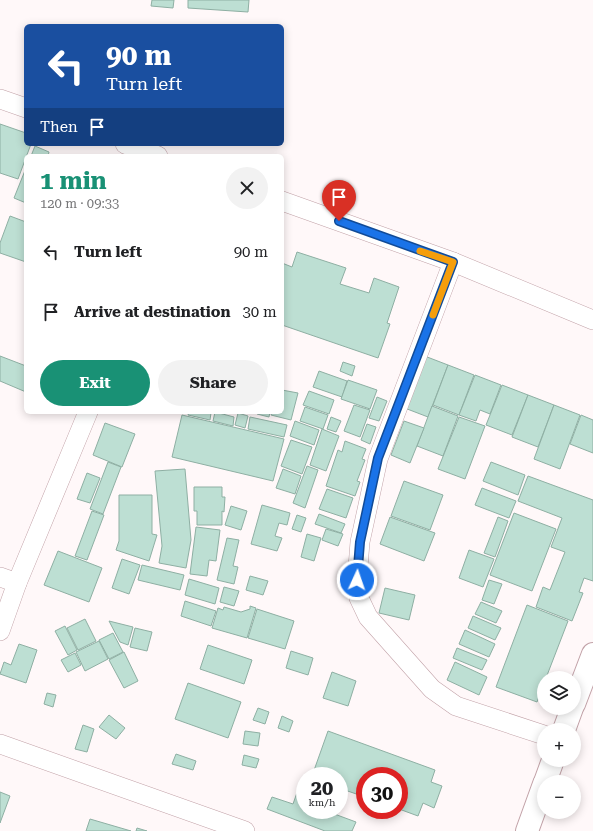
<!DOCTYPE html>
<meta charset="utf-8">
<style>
:root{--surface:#fff;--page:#f2f2f2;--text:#202124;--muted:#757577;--accent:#199175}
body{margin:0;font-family:"Roboto Serif",serif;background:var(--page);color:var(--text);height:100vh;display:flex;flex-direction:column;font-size:15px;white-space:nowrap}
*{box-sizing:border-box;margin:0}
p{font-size:13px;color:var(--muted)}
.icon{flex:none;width:22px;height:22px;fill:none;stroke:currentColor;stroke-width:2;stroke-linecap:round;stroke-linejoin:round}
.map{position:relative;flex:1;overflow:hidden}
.panel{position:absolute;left:24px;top:154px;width:260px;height:260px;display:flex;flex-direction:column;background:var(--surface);border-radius:6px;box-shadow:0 2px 10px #0003}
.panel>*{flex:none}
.guide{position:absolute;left:24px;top:24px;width:260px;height:122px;border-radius:6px;box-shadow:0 2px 10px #0003;background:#1a4fa0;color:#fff;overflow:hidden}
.fabs{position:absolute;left:537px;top:671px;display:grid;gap:8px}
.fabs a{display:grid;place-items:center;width:44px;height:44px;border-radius:50%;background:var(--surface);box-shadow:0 2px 10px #0003;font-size:20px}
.speed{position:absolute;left:296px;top:767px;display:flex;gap:8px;font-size:20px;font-weight:700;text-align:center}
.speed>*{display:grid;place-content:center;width:52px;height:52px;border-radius:50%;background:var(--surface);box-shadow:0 2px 10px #0003;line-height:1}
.speed small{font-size:10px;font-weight:400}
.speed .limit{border:6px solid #d22;background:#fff;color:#111}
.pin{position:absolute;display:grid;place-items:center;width:34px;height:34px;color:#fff;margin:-41px -17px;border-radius:50% 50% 50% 0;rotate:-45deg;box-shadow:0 0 4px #0007}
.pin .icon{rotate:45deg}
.me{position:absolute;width:44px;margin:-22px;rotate:3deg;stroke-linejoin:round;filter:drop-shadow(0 0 3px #0008)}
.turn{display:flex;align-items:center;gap:14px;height:84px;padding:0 16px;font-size:18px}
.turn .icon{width:52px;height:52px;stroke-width:2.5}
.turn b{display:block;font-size:28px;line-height:34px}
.then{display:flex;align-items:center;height:38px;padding:0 16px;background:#0003;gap:8px;font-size:15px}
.round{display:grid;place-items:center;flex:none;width:42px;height:42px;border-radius:21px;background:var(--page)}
.headline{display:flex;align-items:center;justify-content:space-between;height:68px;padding:0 16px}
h1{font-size:24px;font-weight:700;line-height:30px;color:var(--accent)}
.action{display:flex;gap:8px;margin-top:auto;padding:8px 16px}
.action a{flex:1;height:46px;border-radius:24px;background:var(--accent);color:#fff;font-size:16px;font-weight:700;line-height:46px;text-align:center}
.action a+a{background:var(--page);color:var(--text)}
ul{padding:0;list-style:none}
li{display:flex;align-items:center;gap:12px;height:60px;padding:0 16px}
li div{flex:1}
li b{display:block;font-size:15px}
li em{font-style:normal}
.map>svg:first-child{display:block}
.building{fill:#bddfd3;stroke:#8eafa3}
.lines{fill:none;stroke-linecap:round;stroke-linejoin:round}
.minor-casing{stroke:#c2a2a8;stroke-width:20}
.tertiary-casing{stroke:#c2a2a8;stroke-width:24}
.minor{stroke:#fff;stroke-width:19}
.tertiary{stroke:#fff;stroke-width:22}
.route-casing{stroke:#114b97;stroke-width:10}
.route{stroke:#1a73e8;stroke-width:7}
.slow{stroke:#f59e0b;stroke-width:7}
</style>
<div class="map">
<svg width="593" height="831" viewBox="0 0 593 831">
<rect width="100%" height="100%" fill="#fff8f9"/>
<!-- building -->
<g class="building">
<path d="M152 0H174L173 8 151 6Z"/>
<path d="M188 0H249L248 12 188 8Z"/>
<path d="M0 124 26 133V144H31L18 179 0 173Z"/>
<path d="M35 146 49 152 48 156H31Z"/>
<path d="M26 168V203L14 198Z"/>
<path d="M10 216 26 222V262L0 253V243Z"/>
<path d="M297 252 346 268 340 284 369 293 374 278 399 287 387 323 390 324 378 358 282 325V263L292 267Z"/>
<path d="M422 355 448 365 428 417 402 407Z"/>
<path d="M0 356 26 366V392L0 381Z"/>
<path d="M343 362 355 366 352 376 340 371Z"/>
<path d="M448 365 474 375 459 415 433 405Z"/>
<path d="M319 371 347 381 342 397 313 387Z"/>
<path d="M475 375 501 385 490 414 480 410 476 421 459 415Z"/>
<path d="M348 380 377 390 370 409 341 399Z"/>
<path d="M502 385 528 395 512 435 486 425Z"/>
<path d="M282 390 298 393 291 420 271 415 272 412H282Z"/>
<path d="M309 391 334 400 329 414 303 405Z"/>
<path d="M528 395 554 405 538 447 512 437Z"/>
<path d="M377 397 387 401 379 421 369 418Z"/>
<path d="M354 405 370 410 360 437 344 431Z"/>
<path d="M554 405 580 415 560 469 534 459Z"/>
<path d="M432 406 458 416 443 456 417 446Z"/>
<path d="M305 407 328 415 323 429 300 421Z"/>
<path d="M189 412H209L211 413 210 420 188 415Z"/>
<path d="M215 412 234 417 233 426 213 421Z"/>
<path d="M257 412H270L269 417 257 414Z"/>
<path d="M238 413 248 416 245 428 235 425Z"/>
<path d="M182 415 284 439 273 481 172 457Z"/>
<path d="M581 415 593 420V453L570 444Z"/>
<path d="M250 417 287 425 284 437 248 429Z"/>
<path d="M331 417 341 421 336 432 327 429Z"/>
<path d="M459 417 485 426 465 479 438 469Z"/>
<path d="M295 421 319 430 314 445 290 436Z"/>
<path d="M404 421 424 428 410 463 391 455Z"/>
<path d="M105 423 135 434 122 467 93 455Z"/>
<path d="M367 424 376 427 370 444 361 440Z"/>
<path d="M322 429 339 436 326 471 310 465Z"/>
<path d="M291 440 312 447 302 474 281 466Z"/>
<path d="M345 441 366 449 362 459 365 460 357 481 360 482 355 496 326 486 338 450 342 452Z"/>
<path d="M108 462 121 467 103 514 90 509Z"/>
<path d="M491 462 525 475 518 495 483 481Z"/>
<path d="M307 466 318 470 305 508 293 503Z"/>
<path d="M185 469 191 540 186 568 159 563 162 546 155 471Z"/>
<path d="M283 469 301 476 295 494 276 488Z"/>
<path d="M87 473 100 478 90 503 77 499Z"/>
<path d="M528 476 593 500V581L584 578 579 592 583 593 572 621 536 607 543 587 550 590 565 552 551 547 562 518 518 501Z"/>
<path d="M404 481 443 495 430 530 391 516Z"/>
<path d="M194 487H222V497H225L224 512 222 511V525H197V511H194Z"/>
<path d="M482 488 516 501 509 518 475 505Z"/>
<path d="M327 489 353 498 346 518 319 509Z"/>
<path d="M119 495H152V534L157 535 149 561 116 550 119 541Z"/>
<path d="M262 505 290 513 287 525 279 523 275 536 282 538 277 551 251 544Z"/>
<path d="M231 506 247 511 241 530 225 525Z"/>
<path d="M92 511 104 515 87 560 75 556Z"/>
<path d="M514 513 556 529 532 591 490 575Z"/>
<path d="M319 514 345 524 341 533 315 524Z"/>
<path d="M297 515 306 518 301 532 292 529Z"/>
<path d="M390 517 435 533 424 561 380 544Z"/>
<path d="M498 517 508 521 495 557 484 553Z"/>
<path d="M196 527 220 530 216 561 209 560 207 576 190 574Z"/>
<path d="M326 529 343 534 338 546 322 540Z"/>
<path d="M307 534 321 538 314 561 301 557Z"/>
<path d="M227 538 239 540 233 566 238 567 234 584 217 580Z"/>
<path d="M469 550 494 559 483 587 459 578Z"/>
<path d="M58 551 102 568 89 602 44 585Z"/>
<path d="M122 559 140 565 129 594 112 588Z"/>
<path d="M142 565 184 575 180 590 138 580Z"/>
<path d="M250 576 268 581 263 595 246 590Z"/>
<path d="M189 579 219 588 215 604 185 595Z"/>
<path d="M489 580 502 584 494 604 482 600Z"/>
<path d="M224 587 239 591 234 606 220 602Z"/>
<path d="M385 588 415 595 409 620 379 613Z"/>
<path d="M185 601 216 611 211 626 181 616Z"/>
<path d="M481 602 502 611 496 623 475 614Z"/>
<path d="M527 605 568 621 546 678H544V684L537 702 496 687Z"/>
<path d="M250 606 256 608 247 638 212 628 218 608 223 610 224 607 241 612 250 609Z"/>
<path d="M257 609 294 621 285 649 248 638Z"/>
<path d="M473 616 501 628 495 640 468 628Z"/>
<path d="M85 619 96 641 78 650 67 628Z"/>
<path d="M109 621 133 627 128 645 120 642Z"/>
<path d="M65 626 77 650 68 655 55 631Z"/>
<path d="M135 628 152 632 147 651 130 647Z"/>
<path d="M465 630 495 644 489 657 459 644Z"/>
<path d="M113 633 123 652 109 659 99 640Z"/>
<path d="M99 641 108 659 85 671 76 652Z"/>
<path d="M19 644 37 650 26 683 0 674 4 662 11 665Z"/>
<path d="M208 645 252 660 244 684 200 669Z"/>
<path d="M457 648 487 660 482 670 453 658Z"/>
<path d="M291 651 313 658 308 675 286 668Z"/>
<path d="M124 652 138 681 124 688 109 660Z"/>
<path d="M75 653 81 665 68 672 61 660Z"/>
<path d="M455 662 487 677 479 695 447 680Z"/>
<path d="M332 672 356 681 348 706 323 698Z"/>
<path d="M188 683 241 702 228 738 175 719Z"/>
<path d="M47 693 56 695 53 707 44 704Z"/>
<path d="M258 708 269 712 265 724 253 720Z"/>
<path d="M109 715 125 728 116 739 99 727Z"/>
<path d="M282 716 293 721 289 732 278 728Z"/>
<path d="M83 725 94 729 87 752 75 749Z"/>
<path d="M245 731 260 733 258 746 243 744Z"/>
<path d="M328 731 435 770 431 782 442 786 434 808 423 803 418 816 399 809V776H365V797L339 788V776H312Z"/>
<path d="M176 754 196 761 193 770 172 764Z"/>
<path d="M244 755 259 759 256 768 242 765Z"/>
<path d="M299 787 305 789V810H329V812L356 822 352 831H325L267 809 272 797 293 804Z"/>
<path d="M0 792 10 796 0 823Z"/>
<path d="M90 819 131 831H86Z"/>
<path d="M137 828 147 831H136Z"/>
</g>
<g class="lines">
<defs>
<g id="minor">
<path d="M0 99 26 108"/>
<path d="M125 144 158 156"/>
<path d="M282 201 453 262 593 320"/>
<path d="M453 262 378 459 360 542 357 580 359 598 368 617 432 689 456 706 544 735"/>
<path d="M0 577 17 583"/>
<path d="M0 631 17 583 88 412"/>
<path d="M0 744 245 831"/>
</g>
<g id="tertiary">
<path d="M574 704 593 654"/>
<path d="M564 730 572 708"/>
<path d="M545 782 553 760"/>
<path d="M527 831 544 784"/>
</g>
</defs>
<!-- minor casing -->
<use href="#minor" class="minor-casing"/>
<!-- tertiary casing -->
<use href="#tertiary" class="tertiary-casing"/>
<!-- minor -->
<use href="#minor" class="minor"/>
<!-- tertiary -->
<use href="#tertiary" class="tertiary"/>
</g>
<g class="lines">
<defs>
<path id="route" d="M339 221 453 262 378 458 360 542 357 580"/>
</defs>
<!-- route casing -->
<use href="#route" class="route-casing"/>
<!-- route -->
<use href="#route" class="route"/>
<!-- slow -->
<path class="slow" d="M420 251 453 262 433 315"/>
</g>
</svg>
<div class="fabs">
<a><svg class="icon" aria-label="layers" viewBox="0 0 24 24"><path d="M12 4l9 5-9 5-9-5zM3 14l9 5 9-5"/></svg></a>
<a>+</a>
<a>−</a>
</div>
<div class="speed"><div>20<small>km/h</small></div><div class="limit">30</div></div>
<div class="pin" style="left:339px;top:221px;background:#d93025"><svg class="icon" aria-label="arrive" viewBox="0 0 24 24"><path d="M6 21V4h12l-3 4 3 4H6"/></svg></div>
<svg class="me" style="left:357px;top:580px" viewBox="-20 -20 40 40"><circle r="17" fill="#1a73e8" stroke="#fff" stroke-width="3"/><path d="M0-11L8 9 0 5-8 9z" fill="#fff"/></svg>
<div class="guide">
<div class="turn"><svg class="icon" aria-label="left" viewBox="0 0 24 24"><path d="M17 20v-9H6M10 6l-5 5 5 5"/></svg><div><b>90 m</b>Turn left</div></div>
<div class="then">Then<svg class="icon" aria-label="arrive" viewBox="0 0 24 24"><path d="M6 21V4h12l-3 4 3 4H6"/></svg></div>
</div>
<section class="panel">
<div class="headline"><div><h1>1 min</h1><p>120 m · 09:33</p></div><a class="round"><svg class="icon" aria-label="close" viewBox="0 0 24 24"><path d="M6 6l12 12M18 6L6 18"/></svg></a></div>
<ul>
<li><svg class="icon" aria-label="left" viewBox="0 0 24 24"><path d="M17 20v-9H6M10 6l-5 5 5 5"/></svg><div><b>Turn left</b></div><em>90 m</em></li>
<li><svg class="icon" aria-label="arrive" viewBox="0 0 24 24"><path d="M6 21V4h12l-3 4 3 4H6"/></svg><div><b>Arrive at destination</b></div><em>30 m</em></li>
</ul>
<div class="action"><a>Exit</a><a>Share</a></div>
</section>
</div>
